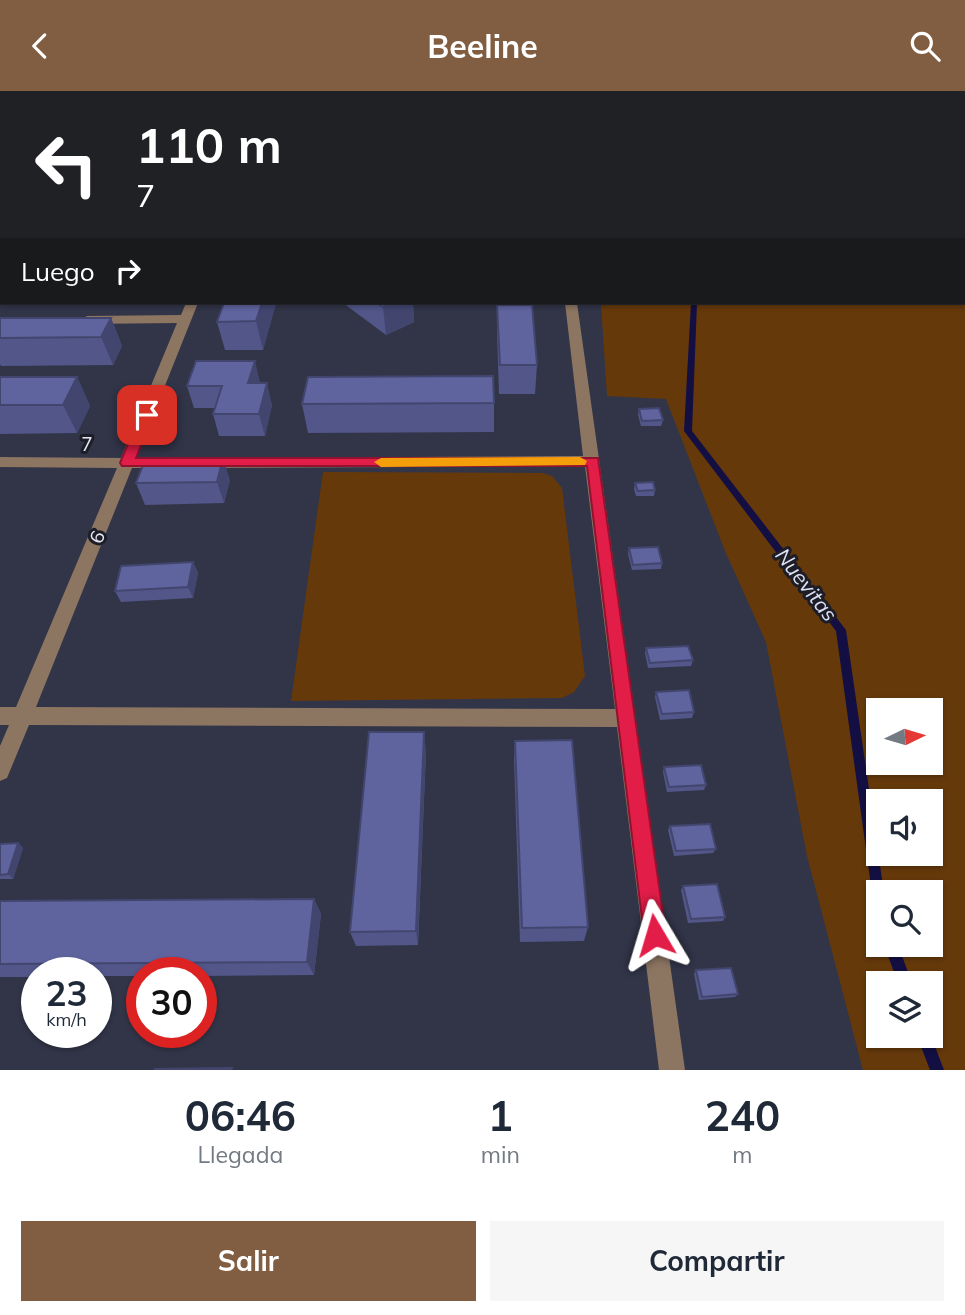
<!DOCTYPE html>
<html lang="es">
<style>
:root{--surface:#fff;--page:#f6f6f7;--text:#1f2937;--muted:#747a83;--accent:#815e41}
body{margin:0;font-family:Mulish,sans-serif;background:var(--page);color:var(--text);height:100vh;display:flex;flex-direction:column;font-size:26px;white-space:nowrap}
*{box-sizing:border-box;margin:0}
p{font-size:23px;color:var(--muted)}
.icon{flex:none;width:38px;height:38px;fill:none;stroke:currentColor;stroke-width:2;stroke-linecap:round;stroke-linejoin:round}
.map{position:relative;height:979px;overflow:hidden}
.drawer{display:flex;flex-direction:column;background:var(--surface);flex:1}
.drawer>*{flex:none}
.banner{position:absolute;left:0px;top:0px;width:966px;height:214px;box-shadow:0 2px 5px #0004;background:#202124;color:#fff;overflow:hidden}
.needle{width:46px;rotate:85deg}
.buttons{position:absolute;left:866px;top:607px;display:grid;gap:14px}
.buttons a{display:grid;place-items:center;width:77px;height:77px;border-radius:0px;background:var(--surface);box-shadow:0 2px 5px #0004;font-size:35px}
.speed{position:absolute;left:21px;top:866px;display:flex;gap:14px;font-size:35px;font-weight:700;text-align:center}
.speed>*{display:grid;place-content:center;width:91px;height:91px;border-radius:50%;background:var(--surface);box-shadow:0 2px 5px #0004;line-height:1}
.speed small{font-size:18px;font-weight:400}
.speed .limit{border:10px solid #d22;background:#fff;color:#111}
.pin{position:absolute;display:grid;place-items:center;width:60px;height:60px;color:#fff;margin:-30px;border-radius:14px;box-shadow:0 4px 10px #0006}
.me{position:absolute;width:77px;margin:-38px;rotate:353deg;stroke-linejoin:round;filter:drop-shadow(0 0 5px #0008)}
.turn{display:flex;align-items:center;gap:24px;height:147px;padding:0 21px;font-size:32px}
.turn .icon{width:91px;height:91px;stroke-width:2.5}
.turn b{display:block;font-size:49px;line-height:60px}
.then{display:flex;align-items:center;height:66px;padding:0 21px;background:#0003;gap:14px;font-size:26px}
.eta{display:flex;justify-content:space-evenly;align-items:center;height:119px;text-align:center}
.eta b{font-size:42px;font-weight:700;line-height:49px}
.button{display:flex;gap:14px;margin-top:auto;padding:14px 21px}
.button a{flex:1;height:80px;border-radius:0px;background:var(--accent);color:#fff;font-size:28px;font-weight:700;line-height:80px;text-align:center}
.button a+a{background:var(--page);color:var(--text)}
header{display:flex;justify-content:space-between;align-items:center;height:91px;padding:0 21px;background:var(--accent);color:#fff;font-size:32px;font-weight:700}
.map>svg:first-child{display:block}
.green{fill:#66390b;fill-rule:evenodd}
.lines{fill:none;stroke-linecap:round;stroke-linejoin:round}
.stream{fill:#130f42;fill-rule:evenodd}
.minor{fill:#8c7561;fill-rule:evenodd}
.wall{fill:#525688}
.shaded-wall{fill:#42466f}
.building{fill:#5f649e;stroke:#42466f;stroke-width:2}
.route{fill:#e11d48;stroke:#92132f;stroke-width:2}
.slow{fill:#f59e0b}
.labels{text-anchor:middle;stroke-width:6;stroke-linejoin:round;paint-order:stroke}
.street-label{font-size:19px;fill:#e4e6f2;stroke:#1c1d26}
.water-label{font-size:21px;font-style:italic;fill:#dee1f3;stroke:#1c1d26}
</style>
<header><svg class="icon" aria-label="back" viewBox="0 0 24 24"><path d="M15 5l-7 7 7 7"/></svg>Beeline<svg class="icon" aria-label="search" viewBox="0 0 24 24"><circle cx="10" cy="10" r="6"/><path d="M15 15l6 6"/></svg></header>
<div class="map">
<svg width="965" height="979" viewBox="0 0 965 979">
<rect width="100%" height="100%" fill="#323548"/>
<!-- green -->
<g class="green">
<path d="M965 200V979H863L807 765 766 551 725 460 666 308 607 305 601 212H964ZM878 620H931V672H878ZM931 710V763H878V710ZM878 802H931V854H878ZM931 892V945H878V892Z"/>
<path d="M323 381 543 382 552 385 562 397 585 585 574 601 562 607 291 610Z"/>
</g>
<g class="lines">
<!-- stream -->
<g class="stream">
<path d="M768 0H773L772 2H767Z"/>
<path d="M691 212H697L692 340 846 539 884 802H878V808L874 806 872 802 836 540 684 340Z"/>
<path d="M884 854H898L912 892H898Z"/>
<path d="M917 945H931L944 979H930Z"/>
</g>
<!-- minor -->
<g class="minor">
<path d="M7 0H21L6 2Z"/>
<path d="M385 0H396L397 2H386Z"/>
<rect x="679" y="0" width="8" height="2"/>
<path d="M697 0H705L696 2Z"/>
<path d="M186 212H198L136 367H166L174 372 166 377H132L36 616 615 618 585 375 201 377 193 372 201 367 583 365 565 212H577L685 979H659L617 636 29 634 7 687 0 690V655L9 634H0V616H16L117 377 0 376V366L121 367 177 232 87 233 81 229 87 225 181 224Z"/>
</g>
</g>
<!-- wall -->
<g class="wall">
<path d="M328 0H381V2H332Z"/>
<path d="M224 212H276L263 259H225L217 231Z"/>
<path d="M343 212H413L414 231 386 244Z"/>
<path d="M497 214 537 274 535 303H499L497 242Z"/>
<path d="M0 227H111L122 255 113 274 1 275 0 273Z"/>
<path d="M0 286H77L90 315 77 342 0 343Z"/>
<path d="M260 292 272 314 265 345H219L213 323 215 317H194L187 295Z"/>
<path d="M494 312V341L308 342 302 313Z"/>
<path d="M639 318 663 329 661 335H641L638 324Z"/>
<path d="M230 389 224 412 145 414 136 392Z"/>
<path d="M635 392 655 399 654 405H636L634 398Z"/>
<path d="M629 457 662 472 661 478 632 479 628 463Z"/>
<path d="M193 471 198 482 193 507 121 511 115 500Z"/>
<path d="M646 557 693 569 691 575 648 577 645 562Z"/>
<path d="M656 601 694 621 692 627 660 629 655 606Z"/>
<path d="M515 650 588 836 584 850 520 851 514 669Z"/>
<path d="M426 660 418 854 356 855 350 841Z"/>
<path d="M664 676 706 694 704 699 667 701 663 681Z"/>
<path d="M670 735 716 758 713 762 674 765 668 739Z"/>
<path d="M18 752 23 757 13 788H0V753Z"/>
<path d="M683 795 725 826 723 830 688 832 681 799Z"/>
<path d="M314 808 321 823 314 884 201 885V882H142V885H96V882H37V886H0V810Z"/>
<path d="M696 879 738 903 735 906 699 909 694 883Z"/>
</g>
<!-- shaded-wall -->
<g class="shaded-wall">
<path d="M165 0H177L174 2H161Z"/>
<path d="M227 0H235L236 2H222Z"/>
<rect x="361" y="0" width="20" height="2"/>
<rect x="0" y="90" width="2" height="30"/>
<path d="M262 212H276L263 259 256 230Z"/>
<path d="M392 212H413L414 231 386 244 383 216Z"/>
<path d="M111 227 122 255 113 274 101 246Z"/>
<path d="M255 270 260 291 254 314 248 292Z"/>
<path d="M77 286 90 315 77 342 63 314Z"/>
<path d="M267 292 272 314 265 345 259 323Z"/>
<path d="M223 367 230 389 224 412 217 391Z"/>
<path d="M193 471 198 482 193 507 188 496Z"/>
<path d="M424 641 426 660 418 854 416 840Z"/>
<path d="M18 752 23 757 13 788 8 783Z"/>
<path d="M314 808 321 823 314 884 307 871Z"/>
</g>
<!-- building -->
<g class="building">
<path d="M27 0H42L47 2 24 1Z"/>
<path d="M134 0H145L153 2H130Z"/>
<path d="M202 0H227L222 2 200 1Z"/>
<path d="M252 0H287L282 2H246Z"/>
<path d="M470 0H491L495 2H465Z"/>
<path d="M0 23H2V35L0 36Z"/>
<rect x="0" y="77" width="2" height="13"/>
<path d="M224 212H262L256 230 217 231Z"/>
<path d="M377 212H392L383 216Z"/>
<path d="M497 214H532L537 274H500Z"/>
<path d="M0 227H111L101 246 0 247Z"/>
<path d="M196 270H255L248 292H267L259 323H213L222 295H187Z"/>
<path d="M493 285 494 312 302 313 308 286Z"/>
<path d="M0 286H77L63 314H0Z"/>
<path d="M659 317 663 329 642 330 639 318Z"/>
<path d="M223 367 217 391 136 392 145 369Z"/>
<path d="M653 391 655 399 638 400 635 392Z"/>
<path d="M658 456 662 472 633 474 629 457Z"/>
<path d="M193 471 188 496 115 500 121 475Z"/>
<path d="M688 555 693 569 650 572 646 557Z"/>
<path d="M689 599 694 621 662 623 656 601Z"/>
<path d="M369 641H424L416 840 350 841Z"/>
<path d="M572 649 588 836 522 837 515 650Z"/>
<path d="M701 674 706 694 669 696 664 676Z"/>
<path d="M710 733 716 758 676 760 670 735Z"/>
<path d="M18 752 8 783 0 784V753Z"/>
<path d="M717 793 725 826 691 828 683 795Z"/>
<path d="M314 808 307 871 0 873V810Z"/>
<path d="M731 877 738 903 702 906 696 879Z"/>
<path d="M232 977 231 979H155V978Z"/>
</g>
<!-- route -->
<path class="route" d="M147 320 153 324 136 367H598L666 844 662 851 655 855 647 851 644 844 587 375H122L120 372 140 324Z"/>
<!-- slow -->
<path class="slow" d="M580 366 587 370 585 374 381 376 374 371 381 367Z"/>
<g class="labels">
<!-- street labels -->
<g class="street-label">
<text x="87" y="360">7</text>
<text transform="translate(97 446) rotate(-68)" y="7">6</text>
</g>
<!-- water labels -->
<g class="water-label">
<text transform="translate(806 494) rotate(52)" y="7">Nuevitas</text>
</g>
</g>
</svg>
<div class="buttons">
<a><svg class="needle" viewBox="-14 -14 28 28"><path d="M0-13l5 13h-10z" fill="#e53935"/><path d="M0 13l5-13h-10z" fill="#747a83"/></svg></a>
<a><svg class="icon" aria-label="sound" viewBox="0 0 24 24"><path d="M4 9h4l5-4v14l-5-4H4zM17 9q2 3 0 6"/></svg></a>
<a><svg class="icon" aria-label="search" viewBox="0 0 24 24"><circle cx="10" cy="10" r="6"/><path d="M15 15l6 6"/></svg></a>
<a><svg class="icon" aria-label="layers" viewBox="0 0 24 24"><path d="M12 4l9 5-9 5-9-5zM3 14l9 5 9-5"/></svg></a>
</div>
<div class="speed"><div>23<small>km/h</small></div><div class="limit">30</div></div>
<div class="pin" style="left:147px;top:324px;background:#d93025"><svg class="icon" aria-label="arrive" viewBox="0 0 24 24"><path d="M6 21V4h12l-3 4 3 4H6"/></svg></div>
<svg class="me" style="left:655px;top:844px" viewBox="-20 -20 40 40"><path d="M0-17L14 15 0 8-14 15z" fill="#e11d48" stroke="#fff" stroke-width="4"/></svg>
<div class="banner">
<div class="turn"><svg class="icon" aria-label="left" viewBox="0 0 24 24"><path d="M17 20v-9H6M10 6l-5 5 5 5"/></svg><div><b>110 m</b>7</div></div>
<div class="then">Luego<svg class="icon" aria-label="right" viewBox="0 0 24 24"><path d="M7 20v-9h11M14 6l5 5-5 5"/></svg></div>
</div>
</div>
<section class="drawer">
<div class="eta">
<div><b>06:46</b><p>Llegada</p></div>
<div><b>1</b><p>min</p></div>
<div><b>240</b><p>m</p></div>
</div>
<div class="button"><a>Salir</a><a>Compartir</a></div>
</section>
